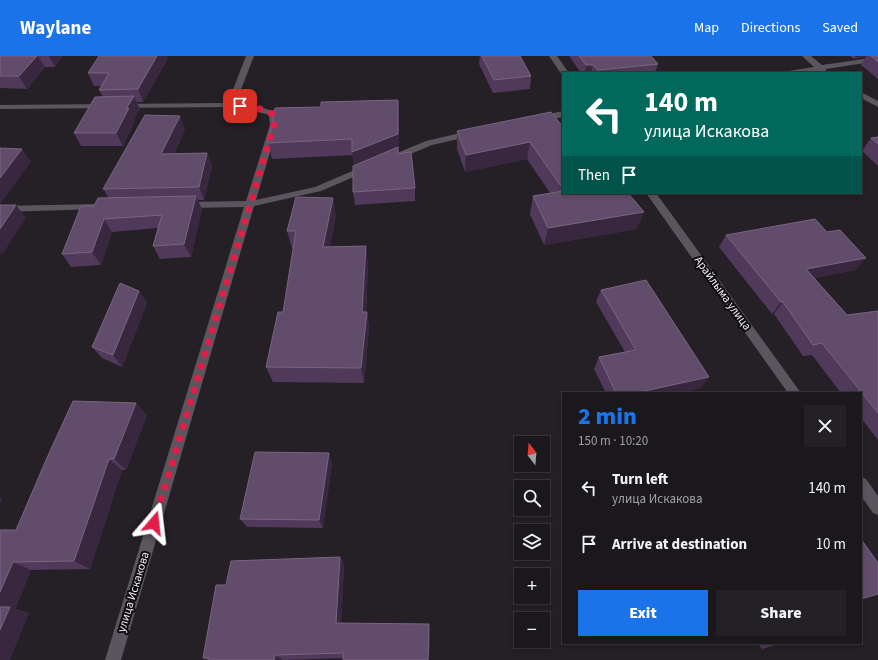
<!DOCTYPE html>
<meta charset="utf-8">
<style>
:root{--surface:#1b181c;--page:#242125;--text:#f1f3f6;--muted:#a0a0a3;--line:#39373b;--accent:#1a73e8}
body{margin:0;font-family:"Source Sans 3",sans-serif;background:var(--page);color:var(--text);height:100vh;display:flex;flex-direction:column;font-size:15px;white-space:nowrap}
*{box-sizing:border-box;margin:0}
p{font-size:13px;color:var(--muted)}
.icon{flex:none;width:22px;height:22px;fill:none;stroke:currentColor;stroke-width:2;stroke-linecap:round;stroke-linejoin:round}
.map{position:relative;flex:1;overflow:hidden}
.drawer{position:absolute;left:562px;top:336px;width:300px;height:252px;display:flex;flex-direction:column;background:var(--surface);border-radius:0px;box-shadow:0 2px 6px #0003,0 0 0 1px var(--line)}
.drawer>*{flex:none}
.hud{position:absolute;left:562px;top:16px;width:300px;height:122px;border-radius:0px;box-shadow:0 2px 6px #0003,0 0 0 1px var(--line);background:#00695c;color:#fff;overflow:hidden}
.needle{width:26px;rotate:344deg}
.controls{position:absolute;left:514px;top:380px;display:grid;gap:8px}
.controls a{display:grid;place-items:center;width:36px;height:36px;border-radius:0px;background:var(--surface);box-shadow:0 2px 6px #0003,0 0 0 1px var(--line);font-size:20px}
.pin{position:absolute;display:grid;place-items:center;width:34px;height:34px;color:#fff;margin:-17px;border-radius:8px;box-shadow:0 2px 6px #0006}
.me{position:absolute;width:44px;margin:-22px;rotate:17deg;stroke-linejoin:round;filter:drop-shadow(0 0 3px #0008)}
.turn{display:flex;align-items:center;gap:14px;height:84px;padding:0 16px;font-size:18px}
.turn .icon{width:52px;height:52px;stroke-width:2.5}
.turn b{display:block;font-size:28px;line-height:34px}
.then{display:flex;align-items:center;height:38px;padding:0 16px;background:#0003;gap:8px;font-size:15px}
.round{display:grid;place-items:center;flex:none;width:42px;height:42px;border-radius:0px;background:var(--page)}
.overview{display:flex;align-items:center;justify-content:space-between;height:68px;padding:0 16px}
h1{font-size:24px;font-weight:800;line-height:30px;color:var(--accent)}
.button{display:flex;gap:8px;margin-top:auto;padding:8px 16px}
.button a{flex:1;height:46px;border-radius:0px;background:var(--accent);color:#fff;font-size:16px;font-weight:800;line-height:46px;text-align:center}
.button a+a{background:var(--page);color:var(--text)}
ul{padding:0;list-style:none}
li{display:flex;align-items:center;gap:12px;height:56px;padding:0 16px}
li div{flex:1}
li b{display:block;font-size:15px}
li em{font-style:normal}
header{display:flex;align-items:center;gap:24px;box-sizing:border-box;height:56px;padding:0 20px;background:var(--accent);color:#fff}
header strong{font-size:19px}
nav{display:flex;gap:22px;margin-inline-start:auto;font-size:14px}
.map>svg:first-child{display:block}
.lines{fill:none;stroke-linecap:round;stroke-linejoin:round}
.minor{fill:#5b565d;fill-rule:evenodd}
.wall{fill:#51395b}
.shaded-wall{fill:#38273f}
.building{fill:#624c6b;stroke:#786580}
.route{stroke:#e11d48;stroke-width:7;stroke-dasharray:0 12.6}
.labels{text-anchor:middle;stroke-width:4;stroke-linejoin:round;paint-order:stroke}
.street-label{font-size:12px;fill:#f0edf1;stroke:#0c0b0d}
</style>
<header>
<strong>Waylane</strong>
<nav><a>Map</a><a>Directions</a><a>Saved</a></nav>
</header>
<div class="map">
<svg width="878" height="604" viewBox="0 0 878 604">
<rect width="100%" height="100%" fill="#242026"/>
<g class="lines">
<!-- minor -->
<g class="minor">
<path d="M246 0H254L242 31 233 47 257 50 276 56 278 69 256 144 315 131 364 110 367 109 372 112 370 114 321 135 254 150 121 604H105L244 151 185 152 180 149 185 146 246 145 270 69 269 59 251 54 228 51 0 53V49L225 47 234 31Z"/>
<path d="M549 0H557L569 17H563L562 19Z"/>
<path d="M802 0H811L822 9 878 1V5L826 13V16C822 16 820 15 817 15 806 15 795 17 784 17L788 15 814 11Z"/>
<path d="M861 36 878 45V51L861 42Z"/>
<path d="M563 55V61L538 66 534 63 535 61Z"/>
<path d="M473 74 477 77 476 79 432 89 391 106 388 107 383 104 385 102 426 85Z"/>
<path d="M646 137H656L801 337H788Z"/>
<path d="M97 148 100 149 102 151 100 153 0 156V150Z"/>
<path d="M861 421 866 423 878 440V459L873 457 861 440Z"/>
</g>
</g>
<!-- wall -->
<g class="wall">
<path d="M0 0H62L55 11H45L27 33 0 32Z"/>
<path d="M480 0H520L531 20 530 33 493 37 479 8Z"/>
<path d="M569 0H651L658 8 655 17H581Z"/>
<path d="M850 0H878V23L861 9 866 1 854 3Z"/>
<path d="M168 2 143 46H136L140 53 134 63 135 65 123 90H81L74 77 103 41 99 34 102 30H94L88 17Z"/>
<path d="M399 60V98L415 132V145L355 149 353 136 354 109 353 99 272 103 268 87Z"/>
<path d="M563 71V137L637 173 544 189 530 158 533 140 550 137 527 103 465 116 457 93V75Z"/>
<path d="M185 73 174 98 207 97 212 110 204 144H198L202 153 191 201 160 203 153 190 158 172 112 176 101 209 71 211 62 198 94 150 109 142 103 133Z"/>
<path d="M878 81V110L862 95 871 82Z"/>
<path d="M336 159 330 190 368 207 366 256H367L369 272 364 327 273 326 266 311 283 256 293 192H292L287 175Z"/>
<path d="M827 176 866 202 855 214 814 222 847 259 878 255V384L861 362V337H841L812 299 803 300 774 258H772L719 191 726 179Z"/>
<path d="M601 234 701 332 678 337H606L594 313 599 301 625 296 596 246Z"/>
<path d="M139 235 147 247 122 311 102 302 92 291Z"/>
<path d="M147 359 126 414H122L90 513 31 514 15 553 29 557 0 604 16 474Z"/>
<path d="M332 407 323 472 247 471 240 463Z"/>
<path d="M340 501 344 509 341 567 430 574 429 604H343V602L283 604H208L203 602 226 529Z"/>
<path d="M758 587H782L762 593Z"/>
</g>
<!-- shaded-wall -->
<g class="shaded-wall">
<path d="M37 0H38L45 11 27 33 19 20Z"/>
<path d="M49 0H62L55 11Z"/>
<path d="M157 0H167L168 2 143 46 138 33Z"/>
<path d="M856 0H867L866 1 854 3Z"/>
<path d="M586 9H593L591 17H585Z"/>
<path d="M134 40 140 53 134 63 135 65 123 90 116 77 126 53Z"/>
<path d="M398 44 399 60V94L398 95 399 104 354 112 352 96Z"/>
<path d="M180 60 185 73 167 111 161 98Z"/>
<path d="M530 86 527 103 465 116 466 99Z"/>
<path d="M22 93 31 106 0 148V122Z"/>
<path d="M207 97 212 110 204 144 199 131Z"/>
<path d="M196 140 202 153 191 201 184 188Z"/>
<path d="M333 142 336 159 327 208 323 191Z"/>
<path d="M16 149 26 162 2 199 0 196V173Z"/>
<path d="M644 156 637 173 544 189 548 172Z"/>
<path d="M104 163 112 176 101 209 92 196Z"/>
<path d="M366 190 368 207 365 269 367 256 369 272 364 327 361 312 362 256Z"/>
<path d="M866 202 855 214 797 225 806 213Z"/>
<path d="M139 235 147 247 122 311 113 299Z"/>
<path d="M781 246H783L774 258H772Z"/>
<path d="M709 321 701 332 678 337H635Z"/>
<path d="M136 347 147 359 126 414 114 403Z"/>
<path d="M329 397 332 407 323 472 319 464Z"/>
<path d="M109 403 122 414 90 513 74 505Z"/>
<path d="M0 441 3 442 0 448Z"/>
<path d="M340 501 344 509 341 573 336 567Z"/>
<path d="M13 506 31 514 15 553 29 557 10 604H0V536Z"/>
<path d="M429 568 430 574 429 604H428Z"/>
<path d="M275 599 283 604H274Z"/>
</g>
<!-- building -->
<g class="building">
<path d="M0 0H37L19 20H0Z"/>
<path d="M99 0H157L138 33 99 34 109 17H88Z"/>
<path d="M482 0H520L531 20 494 24Z"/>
<path d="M579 0H651L658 8 598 14 593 9H586Z"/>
<path d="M871 0H878V6Z"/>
<path d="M134 40 126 53 129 52 116 77H74L95 41Z"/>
<path d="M398 44V78L352 96V83L268 87 275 52 321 51V46Z"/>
<path d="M551 56 563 71V133L530 86 466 99 457 75Z"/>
<path d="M145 59 180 60 161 98 207 97 199 131 103 133Z"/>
<path d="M878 81V88L871 82Z"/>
<path d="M398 91V98L411 96 415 132 353 136V110Z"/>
<path d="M0 92 22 93 0 122Z"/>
<path d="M563 135V137H628L644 156 548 172 533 140Z"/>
<path d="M196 140 184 188 153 190 162 159 104 163 92 196 62 198 81 150H94L98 142Z"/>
<path d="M296 141 333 142 323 191 366 190 362 256H367L361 312 266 311 278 256H283L296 175H287Z"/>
<path d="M0 149H16L0 173Z"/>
<path d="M815 163 827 176 840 174 866 202 806 213 847 259 878 255V357L822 287 813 289 783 246H781L726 179Z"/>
<path d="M646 224 709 321 635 337H616L599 301 636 294 601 234Z"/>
<path d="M120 227 139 235 113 299 92 291Z"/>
<path d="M73 345 136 347 114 403H109L74 505 13 506 0 536V474H16L46 404Z"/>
<path d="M255 396 329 397 319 464 240 463Z"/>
<path d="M861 483 878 507V538L861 543Z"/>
<path d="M340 501 336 567 429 568 428 604H343V597L275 599 274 604H209V602H203L216 529H226L231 505Z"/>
<path d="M0 551H10L0 574Z"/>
</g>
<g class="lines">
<!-- route -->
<path class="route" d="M154 467 274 69 273 58 252 50H240"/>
</g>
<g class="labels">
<!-- street labels -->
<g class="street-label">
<text transform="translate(723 237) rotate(54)" y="4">Арайлыма улица</text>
<text transform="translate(133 536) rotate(-73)" y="4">улица Искакова</text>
</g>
</g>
</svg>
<div class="controls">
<a><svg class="needle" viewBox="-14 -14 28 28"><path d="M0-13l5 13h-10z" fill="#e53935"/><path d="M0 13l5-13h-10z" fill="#a0a0a3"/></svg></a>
<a><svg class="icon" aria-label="search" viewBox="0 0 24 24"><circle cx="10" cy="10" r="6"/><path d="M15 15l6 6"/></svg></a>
<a><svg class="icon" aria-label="layers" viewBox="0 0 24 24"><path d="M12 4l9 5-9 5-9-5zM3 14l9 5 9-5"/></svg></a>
<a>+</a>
<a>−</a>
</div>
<div class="pin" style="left:240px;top:50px;background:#d93025"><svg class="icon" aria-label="arrive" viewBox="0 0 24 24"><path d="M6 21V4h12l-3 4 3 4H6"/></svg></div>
<svg class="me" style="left:154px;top:467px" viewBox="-20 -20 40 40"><path d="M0-17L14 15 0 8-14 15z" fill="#e11d48" stroke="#fff" stroke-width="4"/></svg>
<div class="hud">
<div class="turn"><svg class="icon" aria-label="left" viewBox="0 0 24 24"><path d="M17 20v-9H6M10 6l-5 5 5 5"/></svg><div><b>140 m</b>улица Искакова</div></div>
<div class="then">Then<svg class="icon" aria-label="arrive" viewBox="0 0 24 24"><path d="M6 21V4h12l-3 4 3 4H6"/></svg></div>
</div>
<section class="drawer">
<div class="overview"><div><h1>2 min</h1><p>150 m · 10:20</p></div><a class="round"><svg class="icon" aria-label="close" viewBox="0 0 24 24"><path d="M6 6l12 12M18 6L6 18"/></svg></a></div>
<ul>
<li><svg class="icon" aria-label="left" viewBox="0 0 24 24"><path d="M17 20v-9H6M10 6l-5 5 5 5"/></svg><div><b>Turn left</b><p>улица Искакова</p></div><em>140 m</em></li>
<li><svg class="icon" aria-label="arrive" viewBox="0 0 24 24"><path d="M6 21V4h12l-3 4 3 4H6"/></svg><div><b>Arrive at destination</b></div><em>10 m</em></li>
</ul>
<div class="button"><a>Exit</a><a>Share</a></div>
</section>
</div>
